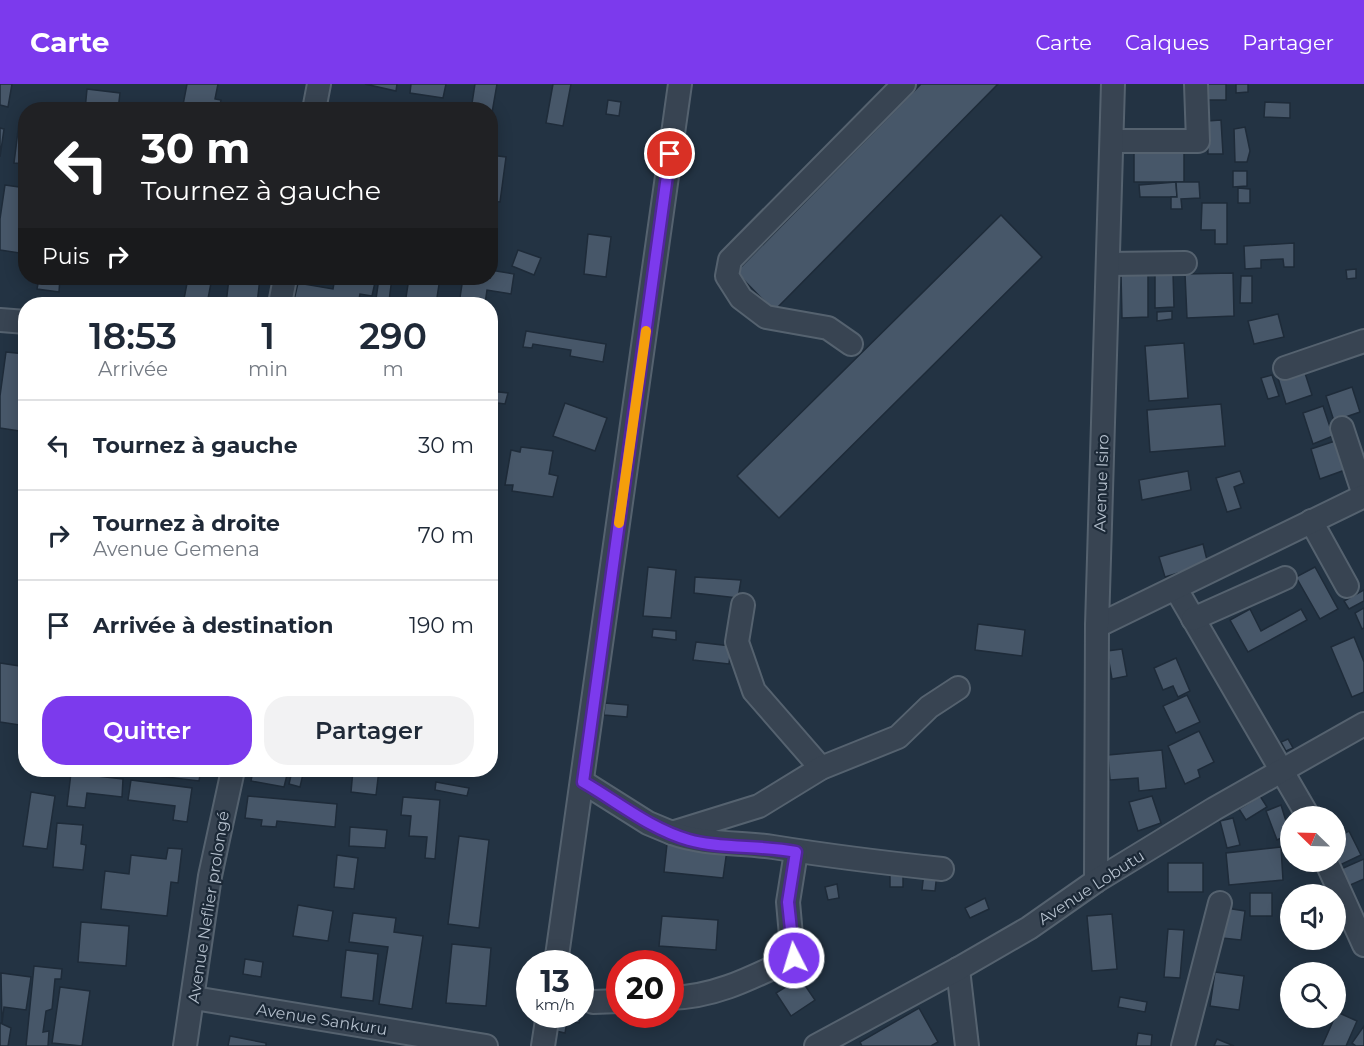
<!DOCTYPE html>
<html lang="fr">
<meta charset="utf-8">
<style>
:root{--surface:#fff;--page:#f2f2f3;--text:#1f2937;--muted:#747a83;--line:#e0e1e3;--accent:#7c3aed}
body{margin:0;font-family:Montserrat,sans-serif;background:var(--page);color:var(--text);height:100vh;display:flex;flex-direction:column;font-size:22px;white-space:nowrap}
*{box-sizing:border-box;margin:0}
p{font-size:20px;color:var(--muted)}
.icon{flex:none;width:33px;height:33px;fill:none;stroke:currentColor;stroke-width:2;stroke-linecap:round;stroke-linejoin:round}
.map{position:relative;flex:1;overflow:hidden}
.panel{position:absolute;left:18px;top:213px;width:480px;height:480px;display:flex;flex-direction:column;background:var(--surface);border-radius:24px;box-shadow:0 3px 15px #0003}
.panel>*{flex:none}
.banner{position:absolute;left:18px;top:18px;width:480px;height:183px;border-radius:24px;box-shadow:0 3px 15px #0003;background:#202124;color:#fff;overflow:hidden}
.needle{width:39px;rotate:293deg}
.buttons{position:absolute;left:1280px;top:722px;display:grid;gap:12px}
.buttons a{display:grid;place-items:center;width:66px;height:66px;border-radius:50%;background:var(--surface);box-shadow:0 3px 15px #0003;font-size:30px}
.speed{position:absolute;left:516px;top:866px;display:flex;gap:12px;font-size:30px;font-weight:700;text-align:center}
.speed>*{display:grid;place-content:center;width:78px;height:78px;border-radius:50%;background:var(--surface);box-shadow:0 3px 15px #0003;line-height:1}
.speed small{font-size:15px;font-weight:400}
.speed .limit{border:9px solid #d22;background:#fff;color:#111}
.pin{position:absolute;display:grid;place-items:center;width:51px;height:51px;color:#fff;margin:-26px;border:3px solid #fff;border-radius:50%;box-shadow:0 2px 6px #0007}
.me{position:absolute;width:66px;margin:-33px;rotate:355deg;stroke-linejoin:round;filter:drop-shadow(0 0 4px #0008)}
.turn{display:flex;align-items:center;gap:21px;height:126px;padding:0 24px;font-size:27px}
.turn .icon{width:78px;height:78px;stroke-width:2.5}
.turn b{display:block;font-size:42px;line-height:51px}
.then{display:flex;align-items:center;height:57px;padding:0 24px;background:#0003;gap:12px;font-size:22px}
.eta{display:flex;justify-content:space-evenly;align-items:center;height:102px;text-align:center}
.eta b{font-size:36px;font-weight:600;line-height:42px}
.button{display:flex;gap:12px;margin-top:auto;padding:12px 24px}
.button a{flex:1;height:69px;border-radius:24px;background:var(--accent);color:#fff;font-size:24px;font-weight:600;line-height:69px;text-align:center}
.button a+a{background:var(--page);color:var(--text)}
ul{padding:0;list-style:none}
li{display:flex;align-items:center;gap:18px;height:90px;padding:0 24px;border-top:2px solid var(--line)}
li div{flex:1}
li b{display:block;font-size:22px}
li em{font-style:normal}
header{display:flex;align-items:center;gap:36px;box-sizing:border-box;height:84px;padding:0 30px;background:var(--accent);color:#fff}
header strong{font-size:28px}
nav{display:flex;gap:33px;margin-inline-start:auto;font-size:21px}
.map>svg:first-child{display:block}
.building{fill:#475769;stroke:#1e2b39;stroke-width:1.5}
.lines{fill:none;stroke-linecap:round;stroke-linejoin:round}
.minor-casing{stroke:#55626f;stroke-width:26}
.minor{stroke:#384452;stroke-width:22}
.route-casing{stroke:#51269a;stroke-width:15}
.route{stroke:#7c3aed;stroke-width:10}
.slow{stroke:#f59e0b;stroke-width:10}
.labels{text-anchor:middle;stroke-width:4.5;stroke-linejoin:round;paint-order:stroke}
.street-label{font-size:16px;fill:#b4bfcc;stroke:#1c2937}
</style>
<header>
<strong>Carte</strong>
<nav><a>Carte</a><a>Calques</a><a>Partager</a></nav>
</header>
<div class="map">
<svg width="1364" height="962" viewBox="0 0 1364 962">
<rect width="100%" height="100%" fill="#233343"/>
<!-- building -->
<g class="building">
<path d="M0 0H12L8 23 0 21Z"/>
<path d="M187 0H218L215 15 221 16 219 26H182Z"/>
<path d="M365 0H397L396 7Z"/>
<path d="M411 0H446L443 14 410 9Z"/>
<path d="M475 0H497L492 29 490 26H471Z"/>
<path d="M553 0H571L563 42 546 39Z"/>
<path d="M921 0H998L774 227 736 188Z"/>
<rect x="1204" y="0" width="22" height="16"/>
<path d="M1236 0H1248V8L1236 9Z"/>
<path d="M87 5 120 9 118 26H85Z"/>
<path d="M608 16 621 18 619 32 606 30Z"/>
<path d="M1265 18 1290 19V34L1264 33Z"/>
<path d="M1221 36 1223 70H1208L1207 37Z"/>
<path d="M19 39 26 40V80L14 79Z"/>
<path d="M1245 43 1250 67 1247 78H1235L1234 45Z"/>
<path d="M0 44 4 45 0 73Z"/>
<rect x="1134" y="68" width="50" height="30"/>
<path d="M490 71 506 73 500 118 490 117Z"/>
<path d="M1233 87H1247V102L1233 103Z"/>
<path d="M1176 98 1177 113H1140L1139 101Z"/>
<path d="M1176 98H1199L1200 114 1181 115 1182 125H1171V113H1177Z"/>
<path d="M5 101 26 104V170L0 166V135Z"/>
<path d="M1238 104 1250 105V119H1238Z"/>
<path d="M1202 119H1227V160H1215V146H1201Z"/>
<path d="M1001 131 1042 173 779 434 737 392Z"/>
<path d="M588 150 611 153 606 193 584 190Z"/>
<path d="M1294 159V183H1284L1283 175 1261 176V184L1245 185 1244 162Z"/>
<path d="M518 166 541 174 534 191 512 182Z"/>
<path d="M1356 185V194L1347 195 1346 186Z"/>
<path d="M490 186 514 190 511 210 487 206 485 220H459L463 194H490Z"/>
<path d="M1148 189V233L1122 234 1121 190Z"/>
<path d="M1155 189H1173L1174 223 1155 224Z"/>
<path d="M1233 189 1234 232 1187 234 1185 190Z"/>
<path d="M1241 192H1252V219H1240Z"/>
<path d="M39 194H60L59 208 37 205Z"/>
<path d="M188 194H212L207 220H183Z"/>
<path d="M229 194H260L257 220H226Z"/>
<path d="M335 194H376L372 212 360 210 358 220H293L298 199 333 205Z"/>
<path d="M379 194H392L389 217 376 215Z"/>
<path d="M409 194H440L436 220H405Z"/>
<path d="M1172 227V235L1157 237V228Z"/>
<path d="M1278 230 1284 253 1254 260 1248 237Z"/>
<path d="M526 247 606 260 603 278 570 272 571 266 533 260 532 264 523 263Z"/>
<path d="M1184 259 1188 314 1149 317 1145 262Z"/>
<path d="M6 268 26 270V348L0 344V312Z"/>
<path d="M1304 286 1312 311 1286 320 1278 294Z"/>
<path d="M1272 291 1279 312 1268 315 1261 294Z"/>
<path d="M1352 303 1360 328 1334 337 1326 312Z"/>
<path d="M490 307 508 309 505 320 490 318Z"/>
<path d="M565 319 607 334 595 367 553 352Z"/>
<path d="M1221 320 1225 362 1150 368 1147 326Z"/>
<path d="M1323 322 1333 352 1313 360 1303 329Z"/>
<path d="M1335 357 1345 386 1320 395 1311 365Z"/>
<path d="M521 363 553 367 549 390 558 392 553 413 512 407 513 401H505L511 366 520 368Z"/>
<path d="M1188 387 1191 406 1142 416 1139 396Z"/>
<path d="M1240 387 1244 399 1234 403 1241 424 1227 428 1216 394Z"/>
<path d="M1203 460 1208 480 1165 493 1159 473Z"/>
<path d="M648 483 676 486 671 534 643 532Z"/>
<path d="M1315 483 1338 525 1320 535 1296 493Z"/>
<path d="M26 491V532L19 531Z"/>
<path d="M695 493 741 496 738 514 694 509Z"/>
<path d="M1364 506V517L1349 525 1344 517Z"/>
<path d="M1364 524V544L1362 545 1355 529Z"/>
<path d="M1250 525 1261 547 1301 525 1307 536 1248 568 1230 536Z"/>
<path d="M978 540 1025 546 1022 572 975 566Z"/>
<path d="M653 545 676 547V556L652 553Z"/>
<path d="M1354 553 1364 578V608L1352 613 1331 563Z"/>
<path d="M696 558 731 562 729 580 693 576Z"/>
<path d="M1122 565 1127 592 1112 595 1107 567Z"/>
<path d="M1176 574 1190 607 1178 613 1173 602 1163 606 1154 584Z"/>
<path d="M0 579 26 583V642L0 638Z"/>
<path d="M1187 611 1200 638 1176 649 1163 622Z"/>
<path d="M605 619 628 621 627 633 604 631Z"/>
<path d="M1199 647 1214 678 1198 686 1200 693 1185 700 1168 662Z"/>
<path d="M1288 655 1293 664 1286 667 1281 658Z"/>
<path d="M1162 666 1166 704 1139 707 1138 694 1110 696 1108 671Z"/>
<path d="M110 686H201L199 697Z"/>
<path d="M253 686 287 691 284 703 251 697Z"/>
<path d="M353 686H379L376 711 351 708Z"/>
<path d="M292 687 303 690 300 703 289 700Z"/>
<path d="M71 689 123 695 122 713 87 709 85 724 67 722Z"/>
<path d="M131 696 192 704 187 738 173 736 175 722 128 716Z"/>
<path d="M436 698 469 704 467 712 435 706Z"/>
<path d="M31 708 55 712 47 765 23 762Z"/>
<path d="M248 712 337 720 335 743 277 737 276 743 261 742 262 736 245 734Z"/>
<path d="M1152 712 1161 739 1138 747 1129 718Z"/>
<path d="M1260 712 1267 723 1246 736 1239 725Z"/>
<path d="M403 713 440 716 435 775 425 774 427 753 409 752 411 732 401 731Z"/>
<path d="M1281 721 1290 750 1277 756 1266 727Z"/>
<path d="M1233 734 1240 761 1227 764 1220 737Z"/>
<path d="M57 739 83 741 81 760 86 761 83 786 53 783Z"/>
<path d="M350 743 387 746 385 764 349 762Z"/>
<path d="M1349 747 1361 771 1340 781 1335 772V754Z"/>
<path d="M459 752 489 756 479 844 448 840Z"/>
<path d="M667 760 727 766 723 794 664 788Z"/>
<path d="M1281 763 1283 796 1229 801 1226 769Z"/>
<path d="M168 764 182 765 178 799 171 798 167 832 101 825 105 787 129 790 131 771 166 775Z"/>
<path d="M337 771 358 774 354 805 334 803Z"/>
<path d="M1364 775V795L1348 802 1341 785Z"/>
<rect x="1168" y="779" width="35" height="29"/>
<rect x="890" y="788" width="13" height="15"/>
<path d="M924 788 937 789 935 807 922 806Z"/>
<path d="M837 800 839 814 828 816 825 803Z"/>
<rect x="1250" y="809" width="22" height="23"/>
<path d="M985 814 989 825 970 834 965 824Z"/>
<path d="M298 821 333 827 328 857 293 852Z"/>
<path d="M1226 824 1245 827 1241 856 1222 854Z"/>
<path d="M353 829 396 834 394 848 423 852 412 925 379 920 388 863 349 858Z"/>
<path d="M1112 830 1117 885 1092 887 1087 832Z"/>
<path d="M662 832 718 836 716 866 659 862Z"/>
<path d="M81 838 129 842 126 882 78 878Z"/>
<path d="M1168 845 1184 846 1180 894 1164 893Z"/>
<path d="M452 860 491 864 486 922 446 919Z"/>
<path d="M346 866 378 870 373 917 341 913Z"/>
<path d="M245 875 263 878 261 893 243 890Z"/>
<path d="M34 882 62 885 61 895H55L52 925 46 927 43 948 49 947 48 962H26Z"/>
<path d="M580 883 588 885 579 939 567 937 565 949 556 947 559 930H580Z"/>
<path d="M1215 888 1244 892 1239 926 1210 922Z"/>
<path d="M1 889 31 893 26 926 4 923 2 939Z"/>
<path d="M800 894 815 916 791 932 776 909Z"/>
<path d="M60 903 90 907 82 962 52 959Z"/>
<path d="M1120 913 1147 918 1145 928 1118 923Z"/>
<path d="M919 924 938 958 931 962H862L860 958Z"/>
<path d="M1337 928 1357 937 1346 962H1322Z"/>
<path d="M0 939 11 944 8 962H0Z"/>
<path d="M1364 942V962H1356L1352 959Z"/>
<path d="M1138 949 1152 951 1151 962H1136Z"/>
<path d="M230 952 266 959V962H228Z"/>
<path d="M1217 955 1234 962H1214Z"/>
</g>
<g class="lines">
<defs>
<g id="minor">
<path d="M314 26 319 0"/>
<path d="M1112 57H1198L1196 0"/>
<path d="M1108 180 1185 179"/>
<path d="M280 220 285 194"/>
<path d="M0 236 26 238"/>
<path d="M851 260 828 244 766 233 741 214 727 192 730 176 904 0"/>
<path d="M1285 284 1364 257"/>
<path d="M1342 344 1364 411"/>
<path d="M1311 437 1347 502"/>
<path d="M1176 505 1308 732"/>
<path d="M743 521 737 558 754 607 821 684"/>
<path d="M1193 535 1285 494"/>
<path d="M1097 542 1364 412"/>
<path d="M583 698 648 739 672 749 759 722 821 684 898 653 929 623 958 604"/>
<path d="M672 749C705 761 739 758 773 763 829 772 886 779 942 785"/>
<path d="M1326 777 1364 861"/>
<path d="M1096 797 1097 542 1113 0"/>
<path d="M556 879 680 0"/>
<path d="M958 885 967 962"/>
<path d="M194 914 486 962"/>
<path d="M670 914C716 913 753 893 793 874L788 818 796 768"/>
<path d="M593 918 620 917"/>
<path d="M185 962 210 792 233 686"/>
<path d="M543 962 548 930"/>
<path d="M816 962 958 885 1029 844 1096 797 1214 725 1364 640"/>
<path d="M1183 962 1220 819"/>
</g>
</defs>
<!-- minor casing -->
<use href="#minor" class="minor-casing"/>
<!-- minor -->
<use href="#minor" class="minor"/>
</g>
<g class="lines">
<defs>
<path id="route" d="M670 70 583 698C618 718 650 745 689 756 721 765 762 761 796 768L788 818 794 874"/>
</defs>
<!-- route casing -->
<use href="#route" class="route-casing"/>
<!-- route -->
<use href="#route" class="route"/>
<!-- slow -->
<path class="slow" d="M619 439 646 247"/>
</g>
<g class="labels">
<!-- street labels -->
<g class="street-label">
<text transform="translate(1101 399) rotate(-88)" y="6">Avenue Isiro</text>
<text transform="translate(1091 803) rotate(-33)" y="6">Avenue Lobutu</text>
<text transform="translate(208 823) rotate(-81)" y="6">Avenue Neflier prolongé</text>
<text transform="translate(322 935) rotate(9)" y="6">Avenue Sankuru</text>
</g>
</g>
</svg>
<div class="buttons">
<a><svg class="needle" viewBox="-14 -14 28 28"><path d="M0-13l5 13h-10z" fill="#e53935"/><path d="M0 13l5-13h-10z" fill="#747a83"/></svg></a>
<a><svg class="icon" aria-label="sound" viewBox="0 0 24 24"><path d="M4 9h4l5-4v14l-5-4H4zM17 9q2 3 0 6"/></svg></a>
<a><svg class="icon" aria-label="search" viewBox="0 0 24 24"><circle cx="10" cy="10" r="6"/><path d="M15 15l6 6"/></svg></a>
</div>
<div class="speed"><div>13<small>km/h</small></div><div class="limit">20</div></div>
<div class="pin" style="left:670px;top:70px;background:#d93025"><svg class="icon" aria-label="arrive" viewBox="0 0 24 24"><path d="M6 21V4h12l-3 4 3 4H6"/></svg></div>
<svg class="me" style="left:794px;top:874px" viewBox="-20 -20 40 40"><circle r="17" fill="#7c3aed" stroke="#fff" stroke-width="3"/><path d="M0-11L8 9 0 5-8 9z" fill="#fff"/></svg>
<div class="banner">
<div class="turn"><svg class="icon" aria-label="left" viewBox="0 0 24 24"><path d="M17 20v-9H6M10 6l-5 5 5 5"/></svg><div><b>30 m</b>Tournez à gauche</div></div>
<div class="then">Puis<svg class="icon" aria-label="right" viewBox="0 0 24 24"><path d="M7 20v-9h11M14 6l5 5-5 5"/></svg></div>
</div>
<section class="panel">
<div class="eta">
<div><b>18:53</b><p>Arrivée</p></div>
<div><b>1</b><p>min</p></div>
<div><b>290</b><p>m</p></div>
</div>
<ul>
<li><svg class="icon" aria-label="left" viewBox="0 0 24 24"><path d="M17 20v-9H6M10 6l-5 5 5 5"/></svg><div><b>Tournez à gauche</b></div><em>30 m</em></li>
<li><svg class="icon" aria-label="right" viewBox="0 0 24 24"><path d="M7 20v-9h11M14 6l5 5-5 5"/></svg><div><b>Tournez à droite</b><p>Avenue Gemena</p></div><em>70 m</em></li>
<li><svg class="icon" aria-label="arrive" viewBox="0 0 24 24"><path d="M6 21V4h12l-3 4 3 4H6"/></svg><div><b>Arrivée à destination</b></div><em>190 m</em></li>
</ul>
<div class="button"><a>Quitter</a><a>Partager</a></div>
</section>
</div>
